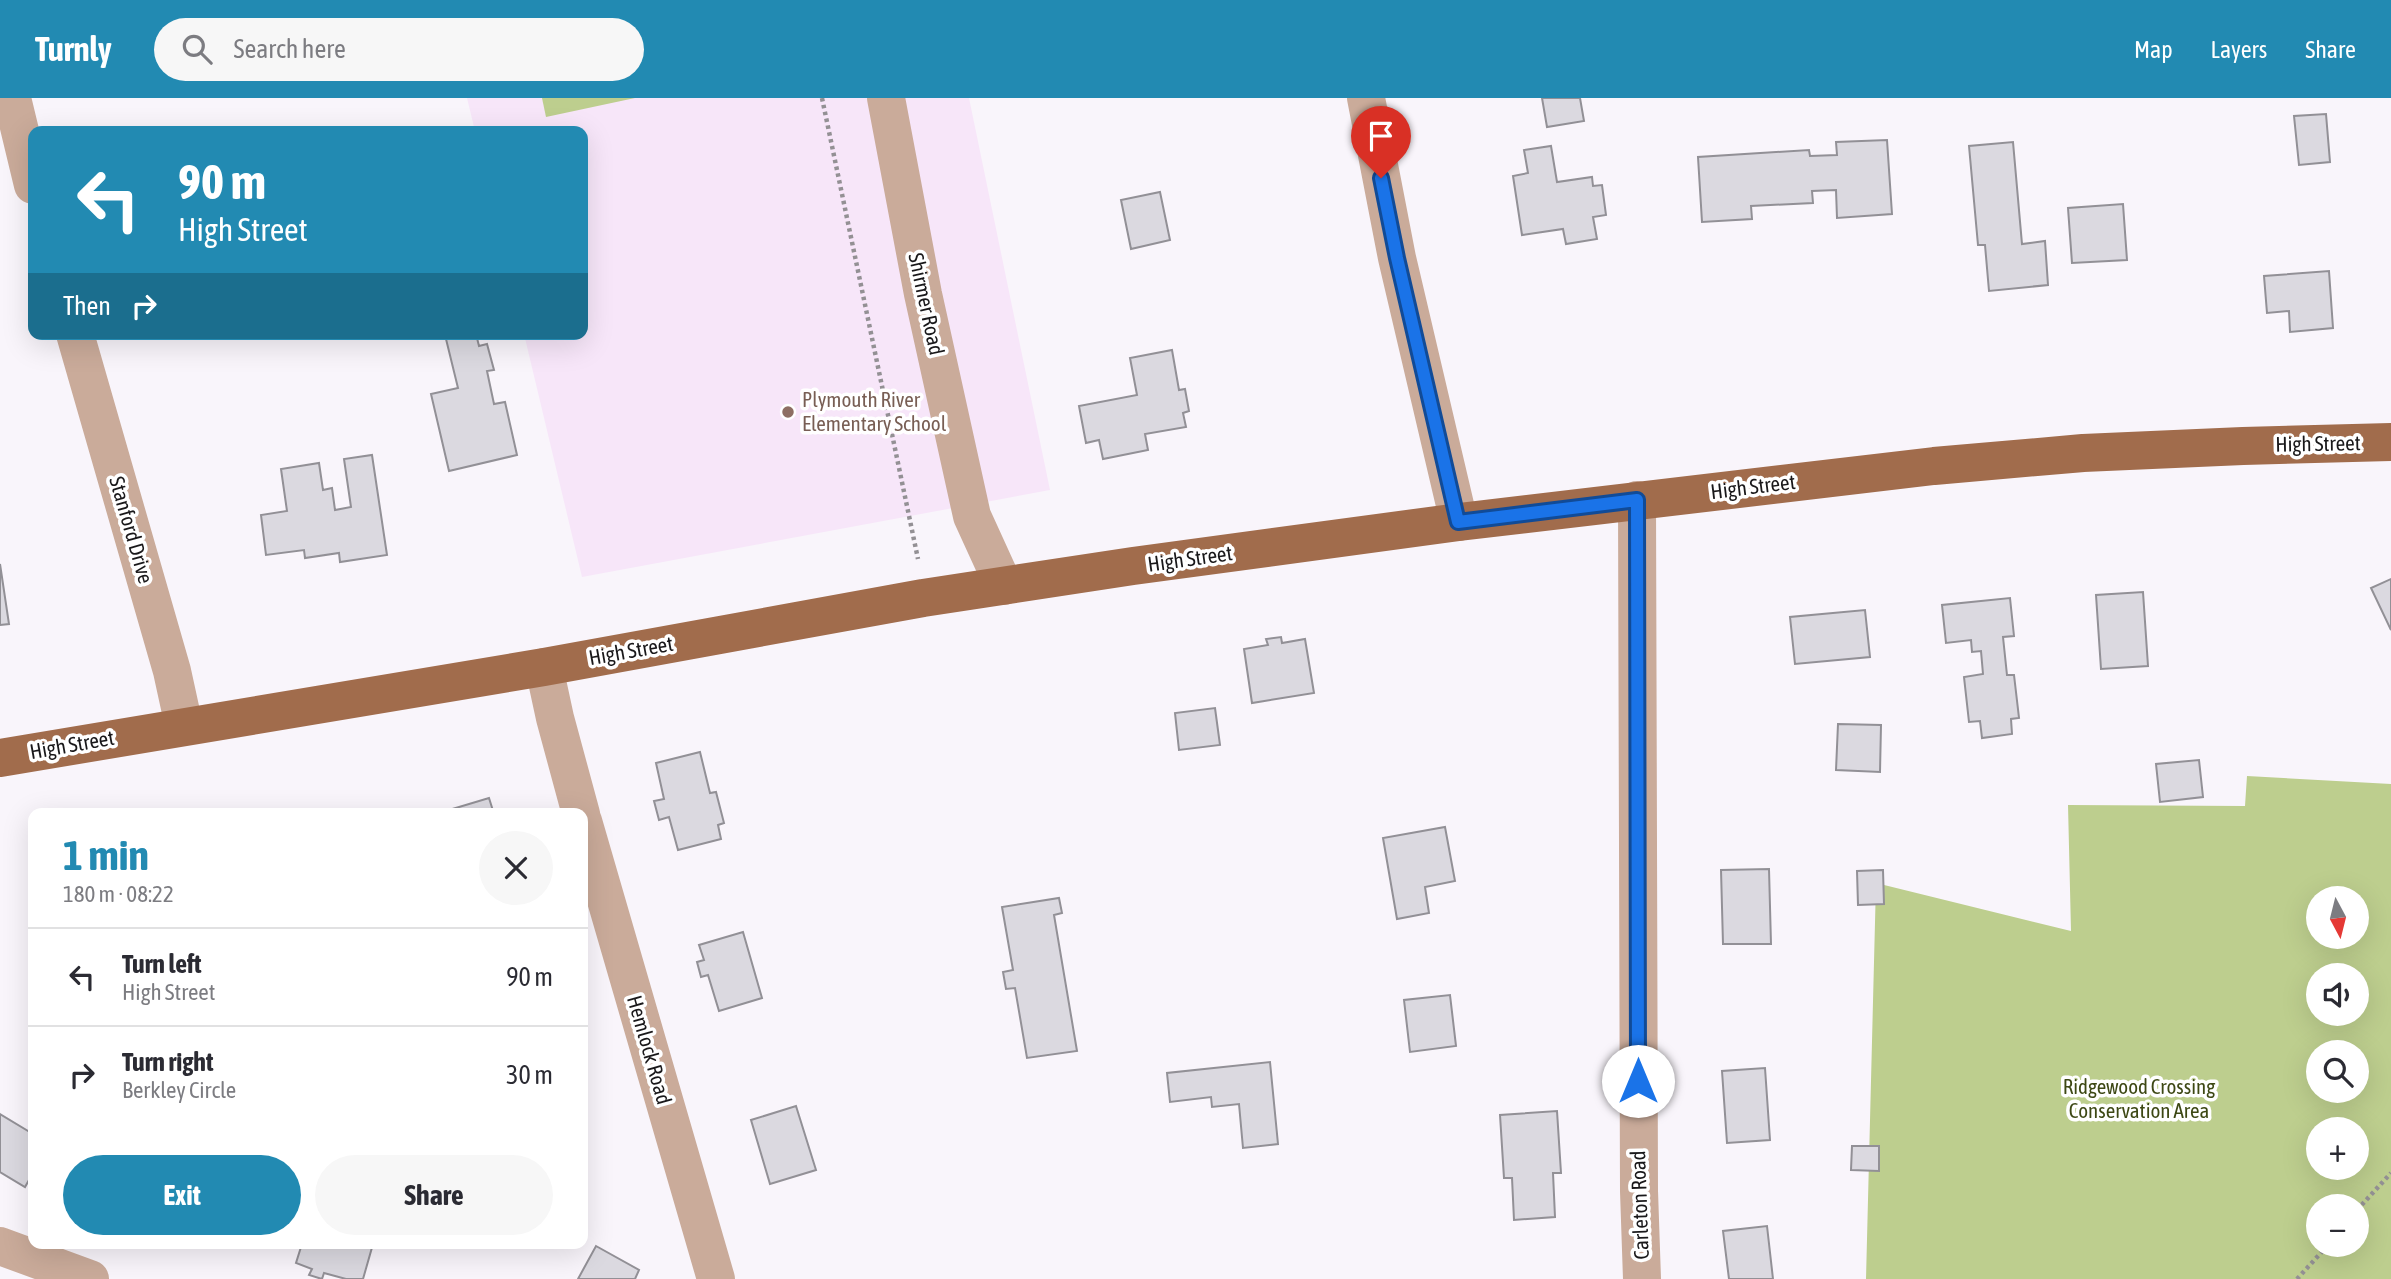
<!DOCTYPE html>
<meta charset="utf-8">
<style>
:root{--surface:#fff;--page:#f7f7f7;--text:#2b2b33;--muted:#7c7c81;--line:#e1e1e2;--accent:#228ab2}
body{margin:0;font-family:"Asap Condensed",sans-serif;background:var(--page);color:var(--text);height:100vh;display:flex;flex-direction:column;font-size:26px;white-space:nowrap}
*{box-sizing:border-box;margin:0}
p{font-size:23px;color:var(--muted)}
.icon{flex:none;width:38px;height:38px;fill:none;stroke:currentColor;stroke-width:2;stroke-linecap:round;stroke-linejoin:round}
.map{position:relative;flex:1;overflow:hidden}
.details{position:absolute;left:28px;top:710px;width:560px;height:441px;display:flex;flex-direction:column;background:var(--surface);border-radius:14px;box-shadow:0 7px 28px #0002}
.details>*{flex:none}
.guide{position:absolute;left:28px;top:28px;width:560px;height:214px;border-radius:14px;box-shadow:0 7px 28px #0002;background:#228ab2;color:#fff;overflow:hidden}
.needle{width:46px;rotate:173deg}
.tools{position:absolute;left:2306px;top:788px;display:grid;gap:14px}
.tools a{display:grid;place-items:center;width:63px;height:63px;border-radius:50%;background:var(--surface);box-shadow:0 7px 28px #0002;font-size:35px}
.pin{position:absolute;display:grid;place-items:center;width:60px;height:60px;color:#fff;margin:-72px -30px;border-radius:50% 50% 50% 0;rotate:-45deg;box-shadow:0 0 7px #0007}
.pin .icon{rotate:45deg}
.me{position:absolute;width:77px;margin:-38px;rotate:0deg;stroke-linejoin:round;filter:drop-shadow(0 0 5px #0008)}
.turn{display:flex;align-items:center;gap:24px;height:147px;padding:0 35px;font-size:32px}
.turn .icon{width:91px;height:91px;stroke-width:2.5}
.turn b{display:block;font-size:49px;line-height:60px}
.then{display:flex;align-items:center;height:66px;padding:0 35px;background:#0003;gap:14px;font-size:26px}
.round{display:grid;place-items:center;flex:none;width:74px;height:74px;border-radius:37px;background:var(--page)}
.summary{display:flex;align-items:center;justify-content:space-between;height:119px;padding:0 35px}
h1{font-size:42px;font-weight:700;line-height:52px;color:var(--accent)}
.button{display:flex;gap:14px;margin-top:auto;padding:14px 35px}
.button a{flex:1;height:80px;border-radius:42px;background:var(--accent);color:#fff;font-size:28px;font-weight:700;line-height:80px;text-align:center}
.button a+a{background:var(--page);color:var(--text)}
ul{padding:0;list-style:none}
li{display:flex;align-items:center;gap:21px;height:98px;padding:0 35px;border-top:2px solid var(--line)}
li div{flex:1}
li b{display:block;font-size:26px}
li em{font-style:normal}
header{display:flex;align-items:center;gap:42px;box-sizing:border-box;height:98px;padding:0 35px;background:var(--accent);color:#fff}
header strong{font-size:33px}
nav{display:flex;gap:38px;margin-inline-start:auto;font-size:24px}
.search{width:490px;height:63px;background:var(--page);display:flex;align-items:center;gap:18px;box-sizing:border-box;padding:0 24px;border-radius:38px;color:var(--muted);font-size:26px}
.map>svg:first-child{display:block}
.education{fill:#f7e6f9}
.green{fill:#bdce8e;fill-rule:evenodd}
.building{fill:#dbd9e0;stroke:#929096;stroke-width:2}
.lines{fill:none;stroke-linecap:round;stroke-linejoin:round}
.path{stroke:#939094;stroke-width:4.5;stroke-dasharray:3.5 3.5;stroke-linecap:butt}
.minor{stroke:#caab9a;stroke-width:38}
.major{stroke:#a16c4c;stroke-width:38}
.route-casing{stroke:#114b97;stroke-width:18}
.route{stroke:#1a73e8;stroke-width:12}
.education-dot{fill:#8d6e63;stroke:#fff;stroke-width:2.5}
.labels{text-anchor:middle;stroke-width:7;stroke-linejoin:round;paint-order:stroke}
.street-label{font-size:21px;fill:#19181a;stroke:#fff}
.education-label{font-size:21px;fill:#785e54;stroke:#fff;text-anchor:start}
.park-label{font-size:21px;fill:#3d4814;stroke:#fff}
</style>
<header>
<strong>Turnly</strong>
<div class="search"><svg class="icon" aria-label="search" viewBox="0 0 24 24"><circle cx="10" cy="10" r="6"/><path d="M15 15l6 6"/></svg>Search here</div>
<nav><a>Map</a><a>Layers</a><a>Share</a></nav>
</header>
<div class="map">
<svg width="2391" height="1181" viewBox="0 0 2391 1181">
<rect width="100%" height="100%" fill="#f9f5fb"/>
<!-- education -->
<path class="education" d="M467 0H969L1050 392 582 479 524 236H583V33H475Z"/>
<!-- green -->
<g class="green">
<path d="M542 0H635L546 19Z"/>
<path d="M2247 678 2391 686V1181H1866L1876 785 2071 833 2068 707 2245 708ZM2319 800H2357V838H2319ZM2319 877H2357V915H2319ZM2319 954H2357V992H2319ZM2319 1031H2357V1069H2319ZM2319 1108H2357V1146H2319Z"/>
</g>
<!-- building -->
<g class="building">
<path d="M1542 0H1580L1584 23 1547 29Z"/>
<path d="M2326 16 2330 64 2299 67 2294 18Z"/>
<path d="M1887 42 1892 116 1837 120 1836 92 1812 93 1813 105 1751 108 1752 121 1702 124 1698 59 1809 52 1810 58 1837 57 1836 44Z"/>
<path d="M2013 44 2022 146 2045 143 2048 187 1989 193 1985 147H1978L1969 48Z"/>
<path d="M1551 48 1557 84 1592 79 1593 88 1602 87 1606 117 1593 119 1597 141 1566 146 1563 131 1522 137 1513 78 1528 75 1524 52Z"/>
<path d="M1160 94 1170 142 1131 151 1121 102Z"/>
<path d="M2123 106 2127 162 2072 165 2068 110Z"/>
<path d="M2329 173 2333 230 2290 234 2289 213 2267 215 2264 178Z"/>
<path d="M466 236H476L479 248 487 246 494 272 487 273 494 306 505 304 517 357 449 373 431 296 458 290 446 241Z"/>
<path d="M1172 252 1179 292 1185 291 1189 313 1183 315 1186 329 1145 336 1148 352 1103 361 1099 342 1086 345 1079 308 1137 297 1130 260Z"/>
<path d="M372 357 387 457 340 464 339 455 305 460 304 452 266 457 261 417 287 413 281 371 319 365 323 392 332 390 335 412 351 409 344 361Z"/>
<path d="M0 466 9 526 0 527Z"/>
<path d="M2391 481V532L2371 490Z"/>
<path d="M2143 494 2148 568 2101 571 2096 497Z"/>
<path d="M2010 500 2014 538 2003 539 2007 577H2014L2019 620 2011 621 2012 636 1982 640 1980 623 1969 624 1964 579 1983 576 1981 553 1972 554 1971 542 1946 545 1942 507Z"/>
<path d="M1865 512 1870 559 1795 566 1790 519Z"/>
<path d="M1281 539 1282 545 1305 541 1314 595 1252 605 1244 551 1268 547 1266 541Z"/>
<path d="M1215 610 1220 647 1179 652 1175 615Z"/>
<path d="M1838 626 1881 627 1880 674 1836 672Z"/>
<path d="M700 654 710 695 716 694 724 725 718 727 721 741 678 752 669 719 659 722 654 703 664 701 656 665Z"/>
<path d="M2199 662 2203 699 2160 704 2156 666Z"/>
<path d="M489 700 494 716 439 715Z"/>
<path d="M1445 729 1455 783 1425 789 1429 815 1397 821 1383 740Z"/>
<path d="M1769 771 1771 846H1723L1721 772Z"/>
<path d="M1883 772 1884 806 1858 807 1857 773Z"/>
<path d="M1059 800 1062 815 1054 817 1077 953 1027 960 1015 890 1006 891 1003 874 1013 872 1002 809Z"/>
<path d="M743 834 762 900 719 913 708 877 701 879 697 864 704 862 699 847Z"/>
<path d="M1450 897 1456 948 1410 954 1404 902Z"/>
<path d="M1270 964 1278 1046 1243 1050 1239 1006 1212 1009 1211 999 1170 1004 1167 975Z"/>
<path d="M1765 970 1770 1042 1727 1045 1722 973Z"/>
<path d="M796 1008 816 1072 770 1086 751 1022Z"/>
<path d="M1557 1013 1561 1075H1553L1555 1119 1514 1122 1512 1080H1504L1500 1017Z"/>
<path d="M0 1016 33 1036V1075L25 1089 0 1074Z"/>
<path d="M1852 1048H1879V1073L1851 1072Z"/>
<path d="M1767 1128 1773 1181H1729L1723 1133Z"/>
<path d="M290 1146H373L363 1181H346L324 1175 322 1181 309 1177 312 1171 296 1165 301 1149Z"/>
<path d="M596 1148 639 1172 635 1181H578Z"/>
</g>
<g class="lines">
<!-- path -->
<g class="path">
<path d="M822 0 918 461"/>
<path d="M2357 1112 2391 1075"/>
<path d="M2297 1181 2329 1146"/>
</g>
<!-- minor -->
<g class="minor">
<path d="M12 0 33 87"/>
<path d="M886 0 923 196 972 418 1004 488"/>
<path d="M1366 0 1397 160 1459 424"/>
<path d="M75 236 172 573 184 628"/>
<path d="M1637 402 1639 1093 1642 1181"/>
<path d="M544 569 555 620 581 716"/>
<path d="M583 723 716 1181"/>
<path d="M0 1148 90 1181"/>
</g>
<!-- major -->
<path class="major" d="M0 660 544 569 923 500 1133 468 1459 424 1934 368 2083 355 2243 348 2391 344"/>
</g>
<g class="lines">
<defs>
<path id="route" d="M1381 80 1397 160 1458 424 1637 402 1638 983"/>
</defs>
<!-- route casing -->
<use href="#route" class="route-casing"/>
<!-- route -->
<use href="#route" class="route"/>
</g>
<!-- markers -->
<circle class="education-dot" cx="788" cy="314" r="7"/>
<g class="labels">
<!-- street labels -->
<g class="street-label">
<text transform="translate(926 206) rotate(78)" y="7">Shirmer Road</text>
<text transform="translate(2318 346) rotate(-1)" y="7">High Street</text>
<text transform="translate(1753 389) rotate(-7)" y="7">High Street</text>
<text transform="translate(131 432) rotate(74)" y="7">Stanford Drive</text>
<text transform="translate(1190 461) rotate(-8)" y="7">High Street</text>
<text transform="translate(631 553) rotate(-10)" y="7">High Street</text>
<text transform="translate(72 647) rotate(-10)" y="7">High Street</text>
<text transform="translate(649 952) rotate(74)" y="7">Hemlock Road</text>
<text transform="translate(1640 1107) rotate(-92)" y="7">Carleton Road</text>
</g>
<!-- education labels -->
<g class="education-label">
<text x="802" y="309">Plymouth River<tspan x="802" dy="24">Elementary School</tspan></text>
</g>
<!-- park labels -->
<g class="park-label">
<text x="2139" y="996">Ridgewood Crossing<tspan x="2139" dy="24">Conservation Area</tspan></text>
</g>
</g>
</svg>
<div class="tools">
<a><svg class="needle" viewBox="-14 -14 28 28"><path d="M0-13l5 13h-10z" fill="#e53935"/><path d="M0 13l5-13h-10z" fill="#7c7c81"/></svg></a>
<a><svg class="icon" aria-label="sound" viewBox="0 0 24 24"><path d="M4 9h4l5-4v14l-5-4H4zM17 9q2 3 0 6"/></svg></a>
<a><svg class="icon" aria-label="search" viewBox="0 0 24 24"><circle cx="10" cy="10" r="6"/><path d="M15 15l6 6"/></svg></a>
<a>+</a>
<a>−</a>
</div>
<div class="pin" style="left:1381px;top:80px;background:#d93025"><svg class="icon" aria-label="arrive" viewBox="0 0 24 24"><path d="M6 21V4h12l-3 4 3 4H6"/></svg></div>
<svg class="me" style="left:1638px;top:983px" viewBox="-20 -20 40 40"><circle r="19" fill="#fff"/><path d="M0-13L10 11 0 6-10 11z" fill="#1a73e8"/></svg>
<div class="guide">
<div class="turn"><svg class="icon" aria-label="left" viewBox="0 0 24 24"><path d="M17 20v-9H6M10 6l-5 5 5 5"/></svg><div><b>90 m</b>High Street</div></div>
<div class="then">Then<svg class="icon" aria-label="right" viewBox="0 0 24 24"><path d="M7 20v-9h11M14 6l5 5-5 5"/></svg></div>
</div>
<section class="details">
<div class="summary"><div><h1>1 min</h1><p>180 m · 08:22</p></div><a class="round"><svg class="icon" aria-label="close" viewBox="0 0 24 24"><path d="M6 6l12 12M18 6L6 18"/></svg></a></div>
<ul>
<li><svg class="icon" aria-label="left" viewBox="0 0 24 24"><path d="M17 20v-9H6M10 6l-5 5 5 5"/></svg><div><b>Turn left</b><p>High Street</p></div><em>90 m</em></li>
<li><svg class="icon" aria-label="right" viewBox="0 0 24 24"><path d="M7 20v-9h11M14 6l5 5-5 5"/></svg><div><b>Turn right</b><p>Berkley Circle</p></div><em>30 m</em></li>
</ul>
<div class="button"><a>Exit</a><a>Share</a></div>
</section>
</div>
